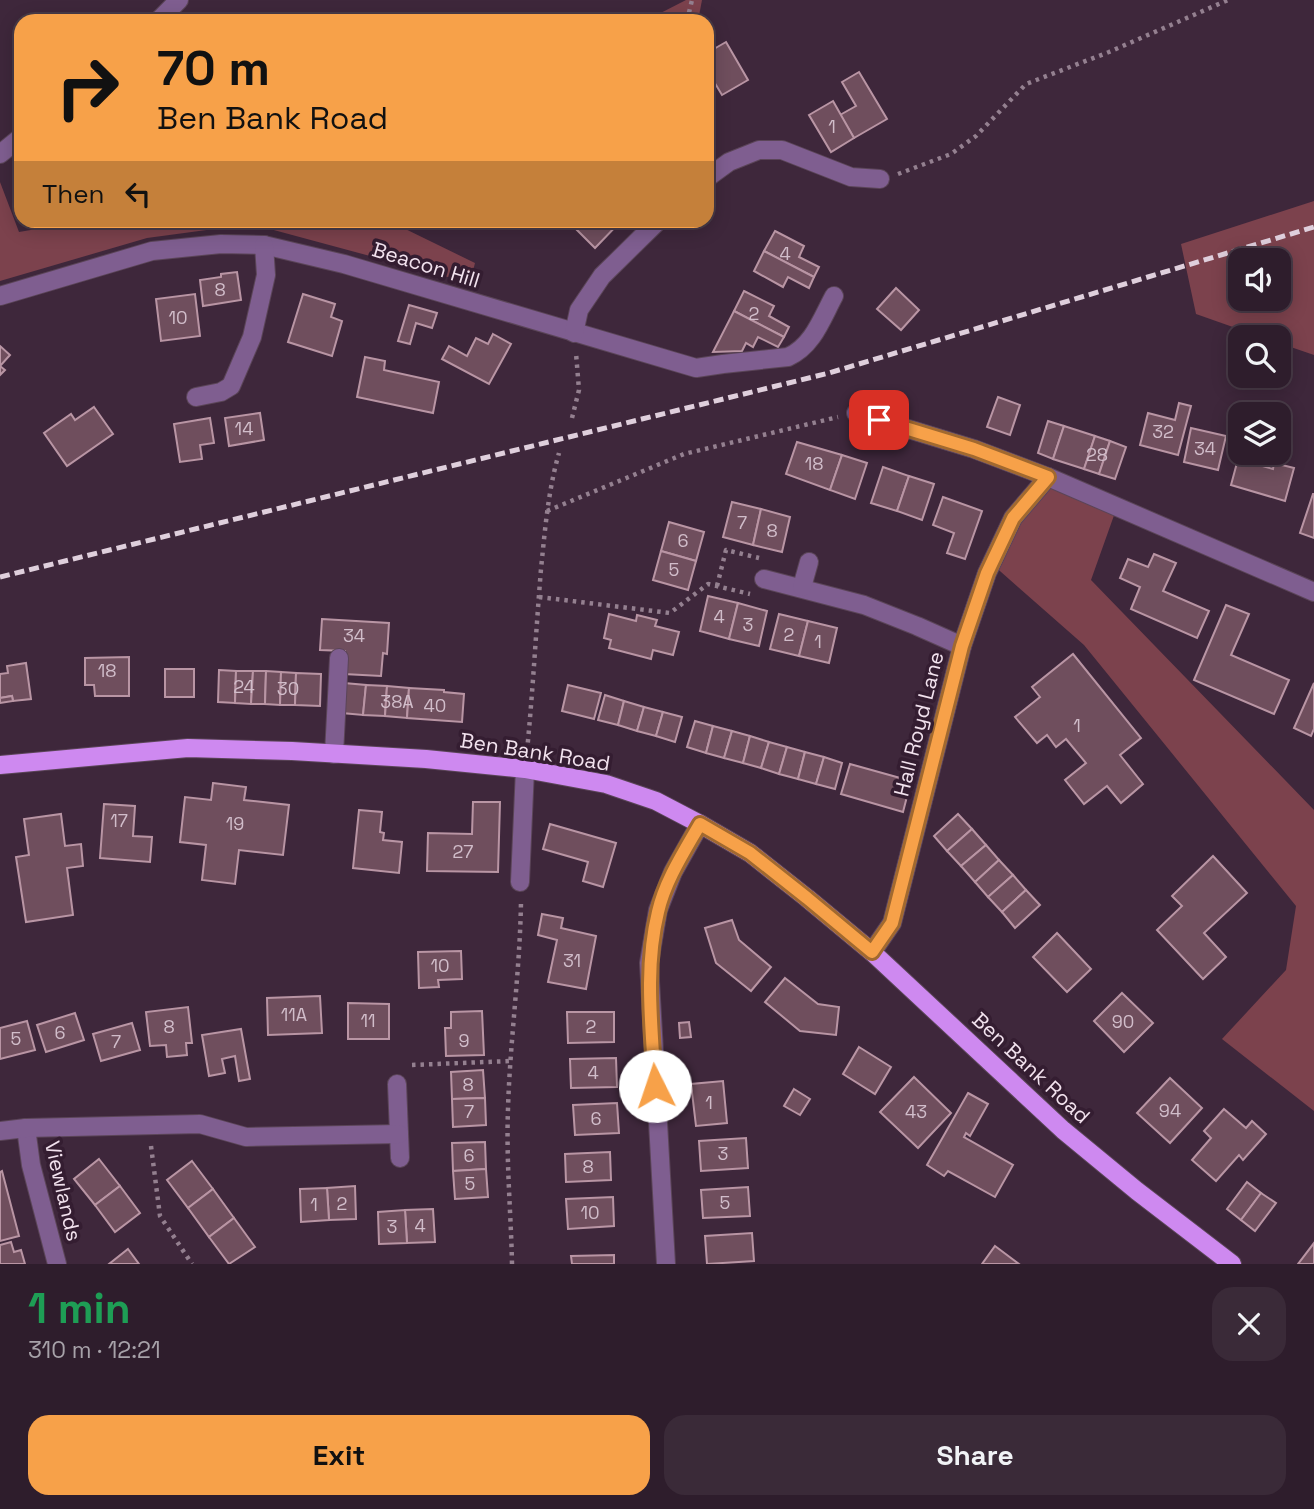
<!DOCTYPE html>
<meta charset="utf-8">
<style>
:root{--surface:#2e1d2c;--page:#3a2a38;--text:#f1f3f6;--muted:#a7a2a9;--line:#493b48;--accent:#f7a149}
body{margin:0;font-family:"Space Grotesk",sans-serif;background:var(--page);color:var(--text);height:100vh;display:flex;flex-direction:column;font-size:26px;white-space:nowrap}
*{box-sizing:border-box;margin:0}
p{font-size:23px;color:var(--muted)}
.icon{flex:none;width:38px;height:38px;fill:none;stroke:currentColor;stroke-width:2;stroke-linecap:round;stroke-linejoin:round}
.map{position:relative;height:1264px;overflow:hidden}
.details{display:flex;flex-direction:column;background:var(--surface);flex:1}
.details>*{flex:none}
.guide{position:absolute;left:14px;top:14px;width:700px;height:214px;border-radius:21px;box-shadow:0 4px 18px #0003,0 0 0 2px var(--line);background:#f7a149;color:#111;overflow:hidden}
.tools{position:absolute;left:1228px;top:248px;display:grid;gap:14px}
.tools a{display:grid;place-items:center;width:63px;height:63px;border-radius:14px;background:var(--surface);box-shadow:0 4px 18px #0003,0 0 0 2px var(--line);font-size:35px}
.pin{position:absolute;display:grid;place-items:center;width:60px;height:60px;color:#fff;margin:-30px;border-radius:14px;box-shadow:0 4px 10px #0006}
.me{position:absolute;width:77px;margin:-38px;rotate:356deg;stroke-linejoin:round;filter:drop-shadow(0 0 5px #0008)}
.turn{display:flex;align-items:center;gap:24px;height:147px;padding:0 28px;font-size:32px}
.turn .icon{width:91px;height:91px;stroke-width:2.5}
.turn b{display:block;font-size:49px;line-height:60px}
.then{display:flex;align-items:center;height:66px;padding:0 28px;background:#0003;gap:14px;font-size:26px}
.round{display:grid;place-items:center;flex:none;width:74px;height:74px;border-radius:21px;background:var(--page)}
.overview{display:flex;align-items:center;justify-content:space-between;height:119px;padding:0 28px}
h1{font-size:42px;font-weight:800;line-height:52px;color:#1e9e55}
.button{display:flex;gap:14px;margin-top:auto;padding:14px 28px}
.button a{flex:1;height:80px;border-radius:21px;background:var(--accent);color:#111;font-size:28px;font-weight:800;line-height:80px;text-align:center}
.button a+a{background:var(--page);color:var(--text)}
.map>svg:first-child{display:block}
.green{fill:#7c424d;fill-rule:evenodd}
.building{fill:#6f4e5d;stroke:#b995a4;stroke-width:2}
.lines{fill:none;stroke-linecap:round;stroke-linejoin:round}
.minor-casing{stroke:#5b4558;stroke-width:20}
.major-casing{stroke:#5b4558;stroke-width:20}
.path{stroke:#948090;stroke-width:4.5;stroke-dasharray:3.5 5;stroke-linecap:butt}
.minor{stroke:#7f5e90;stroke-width:18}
.major{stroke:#ce89f0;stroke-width:18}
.rail{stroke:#dfcfdc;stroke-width:5;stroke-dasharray:10 5;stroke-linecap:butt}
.route-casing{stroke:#a1692f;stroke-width:18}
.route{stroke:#f7a149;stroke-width:12}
.labels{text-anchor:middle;stroke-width:7;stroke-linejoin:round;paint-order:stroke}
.number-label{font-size:18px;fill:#d1bdca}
.street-label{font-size:21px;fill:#f2e2ee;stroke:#341d31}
</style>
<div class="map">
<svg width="1314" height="1264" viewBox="0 0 1314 1264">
<rect width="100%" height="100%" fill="#3e273b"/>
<!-- green -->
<g class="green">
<path d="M686 0H702L698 21H645Z"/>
<path d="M0 182 19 232 89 220 389 221 475 263 470 283 270 229H214L147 238 0 281Z"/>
<path d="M1314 201V355L1279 343V338H1264L1196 314 1181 244ZM1241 261H1279V299H1241Z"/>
<path d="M1048 477 1117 507 1091 580 1314 810V1111L1222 1039 1286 970 1296 906 1084 645 992 564Z"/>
</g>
<!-- building -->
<g class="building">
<path d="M726 42 748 80 722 95 707 70V53Z"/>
<path d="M859 72 887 119 854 138 840 115 856 106 842 82Z"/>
<path d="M833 101 854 138 831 152 809 115Z"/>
<path d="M572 220H622L595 248 570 223Z"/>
<path d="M775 231 804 246 799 257 819 267 814 277 764 251Z"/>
<path d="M764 251 814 277 809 288 788 277 783 287 754 271Z"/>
<path d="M237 272 241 300 203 306 200 280 221 277V274Z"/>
<path d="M896 288 919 310 901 330 877 309Z"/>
<path d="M744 291 774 306 769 316 789 327 784 337 734 311Z"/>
<path d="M195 294 200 336 161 341 156 299Z"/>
<path d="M303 294 335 304 331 317 342 321 332 356 288 342Z"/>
<path d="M409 305 437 313 432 328 416 323 410 344 398 341Z"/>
<path d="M734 311 784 337 778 347 758 337 753 347 746 343 742 351 713 352Z"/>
<path d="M493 334 511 344 489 384 442 359 449 346 467 356 476 338 488 344Z"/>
<path d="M0 346 10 355 0 366 5 370 0 375Z"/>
<path d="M365 357 385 361 384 370 439 382 433 413 357 397Z"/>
<path d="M998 397 1020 405 1010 435 987 427Z"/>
<path d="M1179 403 1191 406 1178 455 1140 445 1148 413 1175 420Z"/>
<path d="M94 407 113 434 67 466 44 433 71 414 75 420Z"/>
<path d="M260 413 264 440 229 446 225 418Z"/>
<path d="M210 418 214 443 200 445 202 459 180 462 174 424Z"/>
<path d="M1048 421 1064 426 1053 459 1038 453Z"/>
<path d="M1064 426 1095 436 1084 469 1053 459Z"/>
<path d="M1191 428 1226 436 1218 470 1184 462Z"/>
<path d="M1095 436 1110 441 1099 474 1084 469Z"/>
<path d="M1110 441 1126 447 1115 479 1099 474Z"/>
<path d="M797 442 842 455 830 490 786 474Z"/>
<path d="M842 455 867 463 855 499 830 490Z"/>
<path d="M1238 459 1273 469 1274 463 1294 468 1285 501 1231 485Z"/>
<path d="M883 467 909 476 897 511 871 503Z"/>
<path d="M909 476 934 484 922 520 897 511Z"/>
<path d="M1313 494H1314V538L1300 533Z"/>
<path d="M943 497 982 511 965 559 947 553 954 533 933 525Z"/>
<path d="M732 502 761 509 753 545 723 537Z"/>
<path d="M761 509 790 517 782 552 753 545Z"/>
<path d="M669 522 704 532 696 561 661 551Z"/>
<path d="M661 551 696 561 688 590 653 580Z"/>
<path d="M1154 554 1176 563 1163 591 1209 611 1197 638 1131 609 1140 587 1120 578 1128 559 1148 567Z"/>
<path d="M708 596 738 603 729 639 700 631Z"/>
<path d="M738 603 767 611 759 646 729 639Z"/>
<path d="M1226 605 1249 614 1231 655 1289 680 1274 714 1194 680Z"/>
<path d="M609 614 636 621 637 615 657 620 655 626 679 632 673 655 653 650 651 659 609 648 611 640 604 638Z"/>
<path d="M779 614 808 621 799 656 770 649Z"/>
<path d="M322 619 389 623 387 654 383 653 381 676 344 674 345 651 320 650Z"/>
<path d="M808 621 837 628 829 663 799 656Z"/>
<path d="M1073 654 1141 738 1120 755 1143 784 1121 803 1107 786 1084 804 1065 780 1086 763 1066 739 1056 747 1047 735 1037 743 1015 717 1040 697 1032 687Z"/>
<path d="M129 657V696H95L94 685H85V658Z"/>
<path d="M26 663 31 699 13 701 12 696 0 698V674L8 673 7 666Z"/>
<rect x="165" y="669" width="29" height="28"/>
<path d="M219 670 236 671 235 703 218 702Z"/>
<path d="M236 671H253L251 704 235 703Z"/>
<path d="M253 671H266L265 704H251Z"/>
<path d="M266 671 281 672 280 705 265 704Z"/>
<path d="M281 672 296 673 295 705H280Z"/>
<path d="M296 673 321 674 320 706 295 705Z"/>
<path d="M344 683 366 685 363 715 342 713Z"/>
<path d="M1314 683V729L1311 736 1294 728Z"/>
<path d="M366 685 387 686 385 716 363 715Z"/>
<path d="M568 685 601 693 594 719 562 711Z"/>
<path d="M387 686 409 688 407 718 385 716Z"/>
<path d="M409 688 444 690V692L464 694 462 722 407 718Z"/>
<path d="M605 695 624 701 618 725 598 720Z"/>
<path d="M12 696 13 701 0 703V698Z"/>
<path d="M624 701 644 707 637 731 618 725Z"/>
<path d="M644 707 663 712 656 736 637 731Z"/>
<path d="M663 712 682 717 675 742 656 736Z"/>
<path d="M695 721 713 726 706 753 687 747Z"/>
<path d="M713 726 732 731 724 758 706 753Z"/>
<path d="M732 731 750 736 743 763 724 758Z"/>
<path d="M750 736 769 742 761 768 743 763Z"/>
<path d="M769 742 787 747 779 774 761 768Z"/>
<path d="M787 747 805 752 798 779 779 774Z"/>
<path d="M805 752 824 757 816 784 798 779Z"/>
<path d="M824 757 842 763 835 789 816 784Z"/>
<path d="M850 764 911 781 903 812 841 794Z"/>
<path d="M213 783 246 787 244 800 289 805 283 855 239 850 235 884 202 880 206 845 180 842 185 797 211 800Z"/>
<path d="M473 802H500L498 872 427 871 428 833 472 834Z"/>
<path d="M104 804 135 806 133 836 152 837 150 862 100 858Z"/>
<path d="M359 810 382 812 380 832 384 833 383 840 402 842 399 873 353 868Z"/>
<path d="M61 814 65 846 81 844 83 866 67 868 73 915 26 922 16 857 29 855 24 819Z"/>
<path d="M958 814 972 829 947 851 934 836Z"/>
<path d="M550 824 616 843 603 887 583 881 588 862 543 849Z"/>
<path d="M972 829 986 845 961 866 947 851Z"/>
<path d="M986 845 999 860 975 882 961 866Z"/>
<path d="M1213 856 1247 893 1204 933 1226 957 1203 979 1157 930 1182 906 1172 896Z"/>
<path d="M999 860 1013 875 988 897 975 882Z"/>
<path d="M1013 875 1026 890 1002 912 988 897Z"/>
<path d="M1026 890 1040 905 1015 928 1002 912Z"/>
<path d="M542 914 563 918 561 928 596 936 586 989 548 982 557 940 538 935Z"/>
<path d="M732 920 739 940 771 967 751 991 716 963 705 928Z"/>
<path d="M1057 933 1091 969 1067 992 1033 957Z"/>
<path d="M461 951 462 979 438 980 439 987 419 988 418 952Z"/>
<path d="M785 978 818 1004 839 1007 836 1035 800 1031 765 1002Z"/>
<path d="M1122 993 1153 1023 1124 1052 1094 1021Z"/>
<path d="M320 996 322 1033 268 1035 267 998Z"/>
<path d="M348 1003 389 1004V1039H348Z"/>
<path d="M188 1007 192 1043H186L187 1055 167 1057 166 1045 150 1046 146 1012Z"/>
<path d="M482 1011 484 1055 446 1056 445 1028H451V1012Z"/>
<path d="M567 1012H614V1042L568 1043Z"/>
<path d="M75 1013 84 1040 46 1052 37 1025Z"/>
<path d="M27 1021 35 1050 0 1059V1028Z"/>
<path d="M689 1022 691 1037 680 1038 679 1023Z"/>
<path d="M132 1023 140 1050 101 1061 93 1034Z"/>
<path d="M241 1029 250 1079 239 1081 235 1056 222 1059 225 1073 209 1076 202 1035Z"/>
<path d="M859 1047 891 1067 875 1094 843 1074Z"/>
<path d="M616 1058 617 1087 571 1088 570 1059Z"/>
<path d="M483 1070 485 1098 452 1099 451 1072Z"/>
<path d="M914 1077 951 1113 918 1148 880 1112Z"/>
<path d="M1170 1078 1202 1108 1170 1143 1137 1113Z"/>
<path d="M723 1081 727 1123 696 1126 691 1084Z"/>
<path d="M794 1089 810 1099 800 1115 784 1106Z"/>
<path d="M968 1093 988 1104 970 1136 966 1133 964 1137 1013 1165 995 1197 948 1171 944 1176 927 1165Z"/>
<path d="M485 1098 486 1125 453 1127 452 1099Z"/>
<path d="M617 1103 619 1133 575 1135 573 1105Z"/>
<path d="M1224 1109 1246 1128 1252 1121 1266 1134 1243 1160 1239 1155 1216 1181 1192 1160 1211 1138 1204 1131Z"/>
<path d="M746 1138 748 1168 701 1171 699 1141Z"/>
<path d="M485 1142 486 1169 453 1171 452 1143Z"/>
<path d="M610 1152 611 1180 566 1182 565 1154Z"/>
<path d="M99 1159 120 1186 95 1205 74 1179Z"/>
<path d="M192 1161 213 1189 188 1208 167 1180Z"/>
<path d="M486 1169 488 1197 455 1199 453 1171Z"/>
<path d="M2 1171 19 1236 0 1241V1172Z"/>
<path d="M1247 1182 1261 1193 1241 1220 1227 1209Z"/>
<path d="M120 1186 140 1213 115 1232 95 1205Z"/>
<path d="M355 1186 356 1219 329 1220 327 1188Z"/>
<path d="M748 1187 750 1216 703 1218 701 1190Z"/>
<path d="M327 1188 329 1220 301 1222 300 1189Z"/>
<path d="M213 1189 234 1218 209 1237 188 1208Z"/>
<path d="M1261 1193 1276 1203 1255 1231 1241 1220Z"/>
<path d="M613 1197 614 1226 568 1229 566 1199Z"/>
<path d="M433 1209 435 1242 407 1243 405 1210Z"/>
<path d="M405 1210 407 1243 379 1244 378 1212Z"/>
<path d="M234 1218 255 1247 229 1264 209 1237Z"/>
<path d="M752 1233 754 1261 707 1264 705 1236Z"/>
<path d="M11 1242 14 1252 21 1250 25 1264H0V1245Z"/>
<path d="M1314 1243V1264H1298Z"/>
<path d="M995 1246 1019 1264H982Z"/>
<path d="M128 1249 139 1264H109Z"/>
<path d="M614 1255V1264H572L571 1256Z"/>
</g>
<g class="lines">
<defs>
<g id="minor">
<path d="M158 21 179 0"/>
<path d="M0 154 21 137"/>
<path d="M707 178 729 162 759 150H782L851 177 880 179"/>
<path d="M0 296 152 251 221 244 264 245 344 264 696 368 723 364 788 357C813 346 822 318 834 296"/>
<path d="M574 333 579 310 602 276 659 220"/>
<path d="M196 397 221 392 231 386 252 337 266 275 264 245"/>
<path d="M856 413 974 449 1048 477 1314 592"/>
<path d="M764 579 864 605 917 626 962 646"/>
<path d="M802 587 809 562"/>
<path d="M334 754 339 658"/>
<path d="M520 882 525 769"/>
<path d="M872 952 892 923 962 646 987 573 1013 518 1048 477"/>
<path d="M397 1084 400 1158"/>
<path d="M26 1128 31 1165 57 1264"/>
<path d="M0 1131 26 1128 200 1124 246 1137 399 1134"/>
<path d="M666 1264 649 963 658 910 673 872 700 824"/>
</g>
<path id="major" d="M0 765 188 748 292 751 426 759 525 769 606 784 656 801 700 824 750 853 807 898 872 952 1063 1130 1137 1191 1232 1264"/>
</defs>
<!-- minor casing -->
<use href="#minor" class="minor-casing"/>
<!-- major casing -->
<use href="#major" class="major-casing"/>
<!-- path -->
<g class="path">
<path d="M687 21 692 0"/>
<path d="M898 174 951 154 976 136 1026 84 1109 52 1228 0"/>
<path d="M572 418 579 390 576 353"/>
<path d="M547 511 684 454 838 417"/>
<path d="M717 586 726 550 759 558"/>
<path d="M539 597 670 613 708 584 750 594"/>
<path d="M527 751C533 690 536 630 541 569 545 530 548 491 559 453"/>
<path d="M412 1065 510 1061"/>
<path d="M151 1146 160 1216 192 1264"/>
<path d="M512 1264C511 1213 506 1161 508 1109 510 1040 520 971 521 901"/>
</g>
<!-- minor -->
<use href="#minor" class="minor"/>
<!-- major -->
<use href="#major" class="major"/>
<!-- rail -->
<path class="rail" d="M0 577 829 373 1314 227"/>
</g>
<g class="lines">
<defs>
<path id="route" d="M655 1086C652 1028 644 969 658 912 665 881 684 852 700 824L750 853 807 898 872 952 892 923 962 646 987 573 1013 518 1048 477 974 449 879 420"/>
</defs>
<!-- route casing -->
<use href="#route" class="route-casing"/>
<!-- route -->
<use href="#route" class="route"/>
</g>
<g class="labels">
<!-- number labels -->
<g class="number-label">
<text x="832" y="133">1</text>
<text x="785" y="260">4</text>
<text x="220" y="296">8</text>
<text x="754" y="320">2</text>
<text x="178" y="324">10</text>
<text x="244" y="435">14</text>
<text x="1163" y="438">32</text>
<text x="1205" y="455">34</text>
<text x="1097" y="461">28</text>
<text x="814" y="470">18</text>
<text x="742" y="529">7</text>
<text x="772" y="537">8</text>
<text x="683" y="547">6</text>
<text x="674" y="576">5</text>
<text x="719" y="623">4</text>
<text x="748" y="631">3</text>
<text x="789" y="641">2</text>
<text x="354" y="642">34</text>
<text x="818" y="648">1</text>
<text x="107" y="677">18</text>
<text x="244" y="693">24</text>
<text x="288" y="695">30</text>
<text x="397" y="708">38A</text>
<text x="435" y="712">40</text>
<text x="1077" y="732">1</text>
<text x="119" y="827">17</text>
<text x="235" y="830">19</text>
<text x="463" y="858">27</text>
<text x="572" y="967">31</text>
<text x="440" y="972">10</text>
<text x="294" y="1021">11A</text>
<text x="368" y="1027">11</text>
<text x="1123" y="1028">90</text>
<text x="169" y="1033">8</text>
<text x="591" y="1033">2</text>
<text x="60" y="1039">6</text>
<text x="16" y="1045">5</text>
<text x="464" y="1047">9</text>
<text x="116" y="1048">7</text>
<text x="593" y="1079">4</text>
<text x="468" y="1091">8</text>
<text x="709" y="1109">1</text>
<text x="1170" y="1117">94</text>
<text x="469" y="1118">7</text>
<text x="916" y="1118">43</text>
<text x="596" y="1125">6</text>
<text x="723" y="1160">3</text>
<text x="469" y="1162">6</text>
<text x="588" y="1173">8</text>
<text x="470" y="1190">5</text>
<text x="725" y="1209">5</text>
<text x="342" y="1210">2</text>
<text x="314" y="1211">1</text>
<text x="590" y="1219">10</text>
<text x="420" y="1232">4</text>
<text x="392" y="1233">3</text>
</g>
<!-- street labels -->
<g class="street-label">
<text transform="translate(426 265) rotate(17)" y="7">Beacon Hill</text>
<text transform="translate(919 724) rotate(-76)" y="7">Hall Royd Lane</text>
<text transform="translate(535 752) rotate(9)" y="7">Ben Bank Road</text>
<text transform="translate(1031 1068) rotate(43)" y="7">Ben Bank Road</text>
<text transform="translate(63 1191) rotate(77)" y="7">Viewlands</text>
</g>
</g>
</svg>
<div class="tools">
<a><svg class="icon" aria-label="sound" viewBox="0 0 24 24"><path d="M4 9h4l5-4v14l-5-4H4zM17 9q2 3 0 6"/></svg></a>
<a><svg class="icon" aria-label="search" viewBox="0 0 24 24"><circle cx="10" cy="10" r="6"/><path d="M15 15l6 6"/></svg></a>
<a><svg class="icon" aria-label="layers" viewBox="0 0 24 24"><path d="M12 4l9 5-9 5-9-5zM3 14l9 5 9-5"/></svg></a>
</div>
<div class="pin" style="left:879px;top:420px;background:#d93025"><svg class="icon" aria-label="arrive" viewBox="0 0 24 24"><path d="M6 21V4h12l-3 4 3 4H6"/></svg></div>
<svg class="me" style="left:655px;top:1086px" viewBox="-20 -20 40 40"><circle r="19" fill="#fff"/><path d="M0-13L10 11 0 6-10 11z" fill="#f7a149"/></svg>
<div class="guide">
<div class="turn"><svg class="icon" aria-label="right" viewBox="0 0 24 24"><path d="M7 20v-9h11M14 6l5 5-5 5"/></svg><div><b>70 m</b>Ben Bank Road</div></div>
<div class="then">Then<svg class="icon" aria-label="left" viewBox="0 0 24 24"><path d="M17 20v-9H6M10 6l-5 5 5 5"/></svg></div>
</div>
</div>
<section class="details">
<div class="overview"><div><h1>1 min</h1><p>310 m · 12:21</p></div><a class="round"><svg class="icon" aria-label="close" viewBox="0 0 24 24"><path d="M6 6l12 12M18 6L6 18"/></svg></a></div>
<div class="button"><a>Exit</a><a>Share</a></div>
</section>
